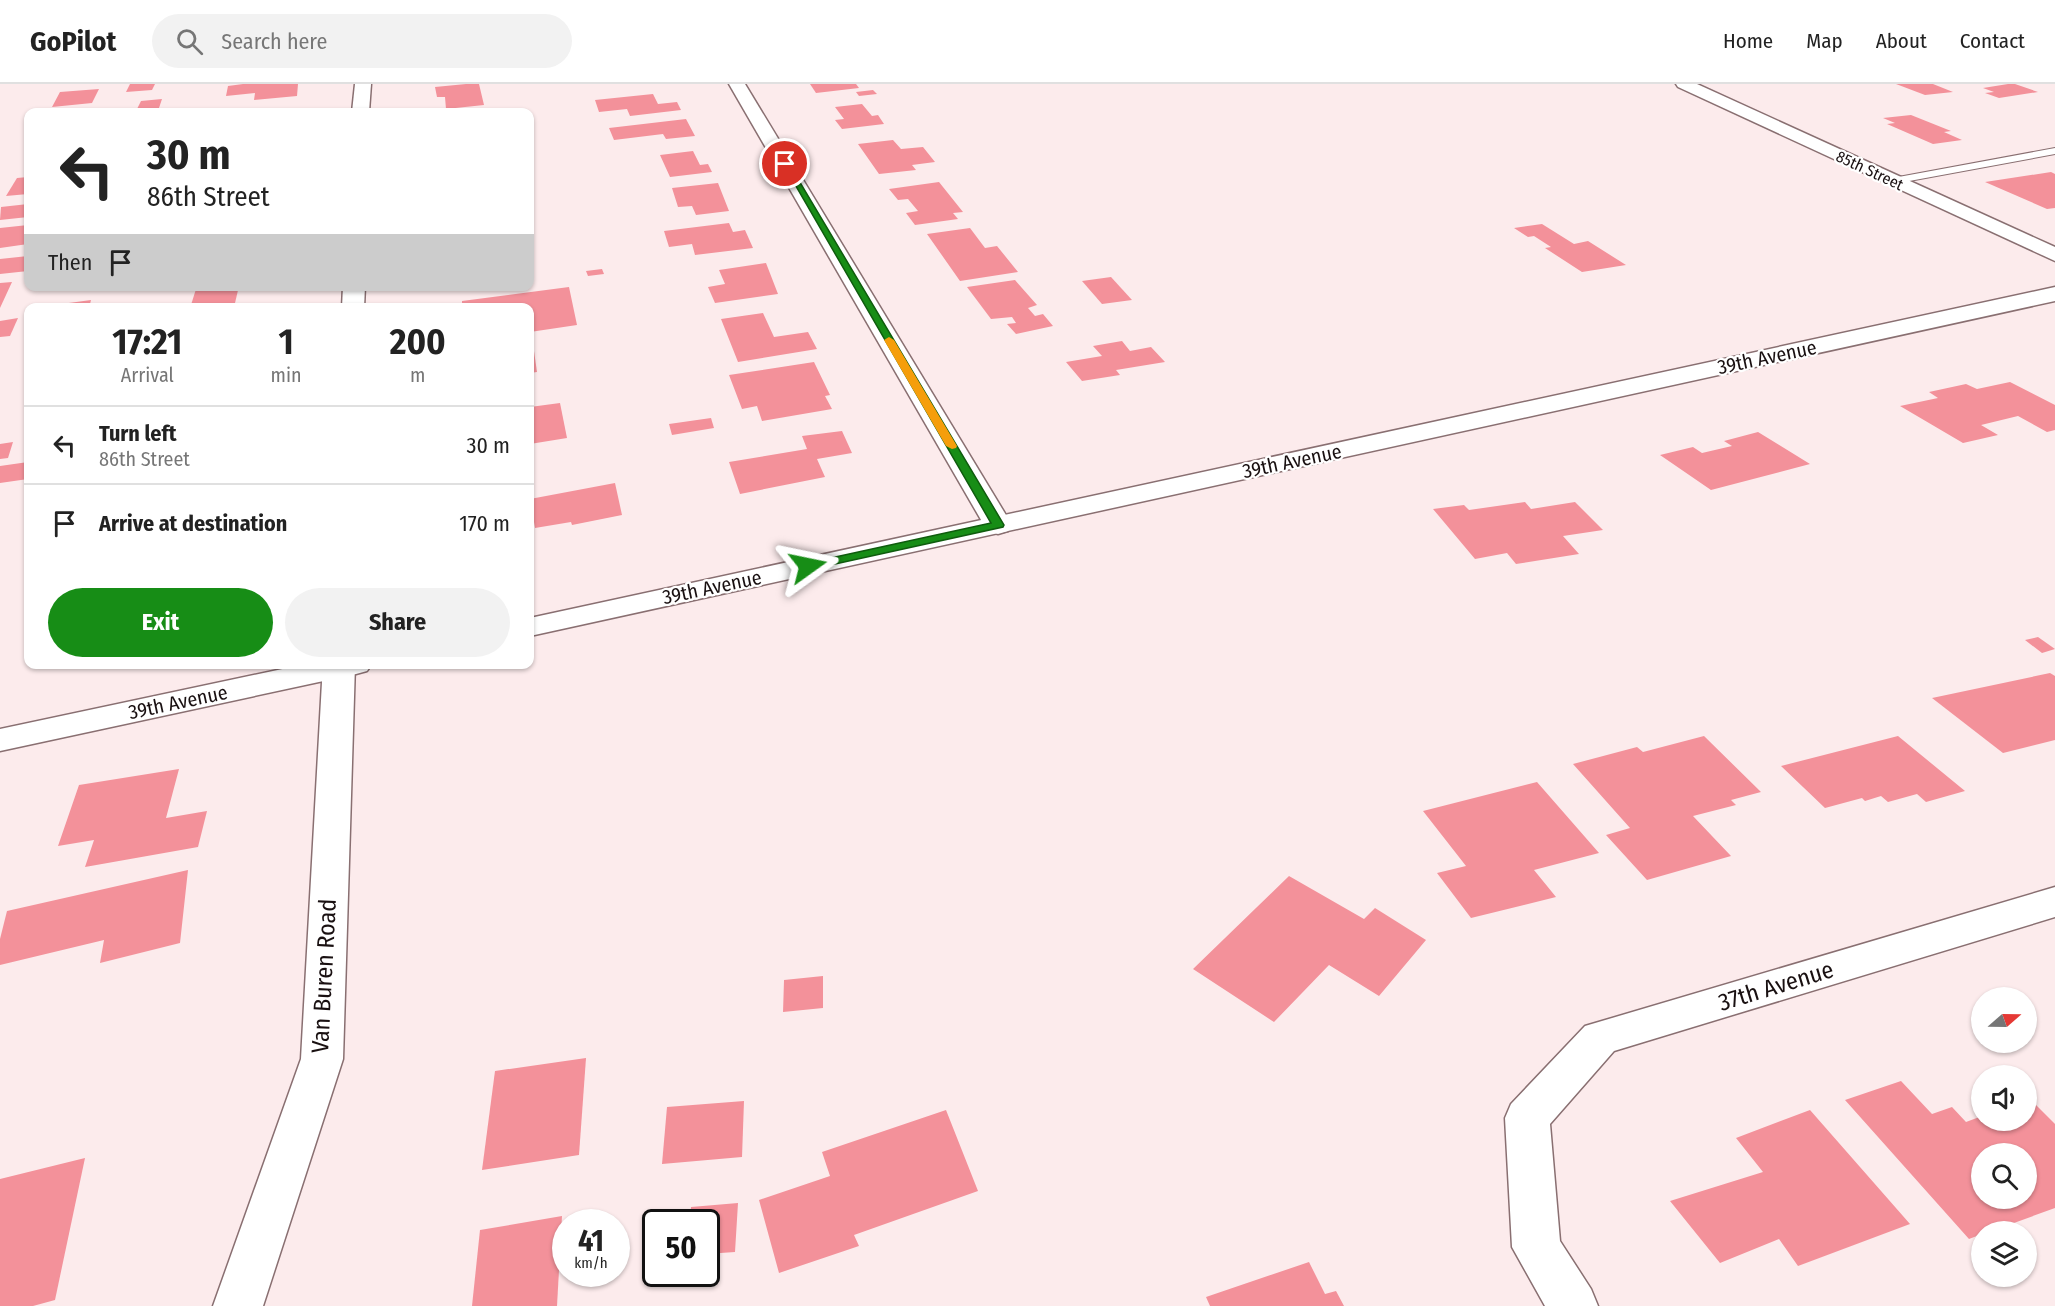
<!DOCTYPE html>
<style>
:root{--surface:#fff;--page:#f2f2f2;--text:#222;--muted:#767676;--line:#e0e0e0;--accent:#178d16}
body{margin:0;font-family:"Fira Sans Condensed",sans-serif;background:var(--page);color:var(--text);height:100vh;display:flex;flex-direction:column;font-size:22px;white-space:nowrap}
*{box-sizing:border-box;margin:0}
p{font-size:20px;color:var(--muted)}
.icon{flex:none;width:33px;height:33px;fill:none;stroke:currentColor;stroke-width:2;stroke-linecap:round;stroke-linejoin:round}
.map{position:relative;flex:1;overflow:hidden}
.drawer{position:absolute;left:24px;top:219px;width:510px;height:366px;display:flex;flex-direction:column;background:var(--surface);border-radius:12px;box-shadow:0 2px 4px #0004}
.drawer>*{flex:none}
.banner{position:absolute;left:24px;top:24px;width:510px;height:183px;border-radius:12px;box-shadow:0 2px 4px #0004;background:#fff;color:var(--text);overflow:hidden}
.needle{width:39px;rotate:70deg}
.controls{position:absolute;left:1971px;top:903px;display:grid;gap:12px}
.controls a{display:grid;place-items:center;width:66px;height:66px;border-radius:50%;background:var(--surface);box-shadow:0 2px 4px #0004;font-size:30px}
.speed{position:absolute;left:552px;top:1125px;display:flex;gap:12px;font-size:30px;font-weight:700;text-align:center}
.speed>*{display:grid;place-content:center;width:78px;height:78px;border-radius:50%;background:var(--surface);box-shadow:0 2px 4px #0004;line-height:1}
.speed small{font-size:15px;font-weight:400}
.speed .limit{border:3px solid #111;border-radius:9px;background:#fff;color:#111}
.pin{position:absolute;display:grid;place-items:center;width:51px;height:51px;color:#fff;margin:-26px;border:3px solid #fff;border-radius:50%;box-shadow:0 2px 6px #0007}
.me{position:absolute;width:66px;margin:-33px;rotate:78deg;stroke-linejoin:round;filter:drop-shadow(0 0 4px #0008)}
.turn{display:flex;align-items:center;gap:21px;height:126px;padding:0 24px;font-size:27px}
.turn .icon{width:78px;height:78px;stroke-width:2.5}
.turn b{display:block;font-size:42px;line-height:51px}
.then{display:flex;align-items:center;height:57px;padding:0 24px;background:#0003;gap:12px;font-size:22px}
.eta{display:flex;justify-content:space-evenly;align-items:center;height:102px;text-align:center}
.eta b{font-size:36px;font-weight:700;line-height:42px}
.action{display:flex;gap:12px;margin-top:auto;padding:12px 24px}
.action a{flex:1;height:69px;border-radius:36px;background:var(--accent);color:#fff;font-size:24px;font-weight:700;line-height:69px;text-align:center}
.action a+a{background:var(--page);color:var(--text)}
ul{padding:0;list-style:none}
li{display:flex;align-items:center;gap:18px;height:78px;padding:0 24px;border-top:2px solid var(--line)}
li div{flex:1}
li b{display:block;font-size:22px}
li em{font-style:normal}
header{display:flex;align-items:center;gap:36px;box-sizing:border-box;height:84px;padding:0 30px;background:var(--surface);border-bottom:2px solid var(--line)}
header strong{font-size:28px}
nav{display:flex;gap:33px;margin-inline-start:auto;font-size:21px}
.search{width:420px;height:54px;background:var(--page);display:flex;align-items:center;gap:15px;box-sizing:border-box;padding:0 21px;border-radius:33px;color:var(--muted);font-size:22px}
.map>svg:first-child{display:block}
.building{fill:#f3919a;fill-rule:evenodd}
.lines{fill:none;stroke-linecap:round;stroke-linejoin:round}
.service-casing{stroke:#896f71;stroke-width:2}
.minor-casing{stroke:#896f71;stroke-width:3}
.tertiary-casing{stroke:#896f71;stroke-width:3}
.secondary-casing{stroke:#896f71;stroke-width:3}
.service{fill:#fff;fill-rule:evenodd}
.minor{fill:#fff;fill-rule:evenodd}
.tertiary{fill:#fff;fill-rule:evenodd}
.secondary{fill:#fff;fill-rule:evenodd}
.route{fill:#178d16;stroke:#0f5c0e;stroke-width:1.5}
.slow{fill:#f59e0b}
.labels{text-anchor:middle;stroke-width:4.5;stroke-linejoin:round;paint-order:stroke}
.far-street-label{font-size:16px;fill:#191011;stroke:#fff}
.street-label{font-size:20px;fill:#191011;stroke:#fff}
.near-street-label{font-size:24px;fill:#191011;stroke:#fff}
</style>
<header>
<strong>GoPilot</strong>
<div class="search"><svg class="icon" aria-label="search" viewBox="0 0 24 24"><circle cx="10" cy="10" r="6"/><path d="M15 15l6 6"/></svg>Search here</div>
<nav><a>Home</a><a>Map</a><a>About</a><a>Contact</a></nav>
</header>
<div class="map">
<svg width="2055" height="1222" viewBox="0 0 2055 1222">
<rect width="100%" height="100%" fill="#fcebec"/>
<!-- building -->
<g class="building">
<path d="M130 0H155L152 6 126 8Z"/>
<path d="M243 0H298L297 12 254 16 255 9 226 12 228 2Z"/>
<path d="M466 0H479L484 21 446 25 445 13H437L435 3Z"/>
<path d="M810 0H856L859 4 816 9Z"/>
<path d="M1896 0H1933L1953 8 1925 11Z"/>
<path d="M2008 0H2015L2038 8 1999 14 1985 9 1994 8 1983 4Z"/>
<path d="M99 5 92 19 52 23 60 8Z"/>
<path d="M873 6 877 10 859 12 856 8Z"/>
<path d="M653 10 658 20 677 18 681 26 630 32 627 25 599 28 595 16Z"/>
<path d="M162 15 159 24 137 25 141 17Z"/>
<path d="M862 20 872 32 878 31 884 40 842 45 835 36 844 35 835 23Z"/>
<path d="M1911 31 1951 47 1944 48 1962 56 1933 60 1887 40 1895 39 1883 34Z"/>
<path d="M686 35 695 52 666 55 663 50 614 56 609 44Z"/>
<path d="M893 56 901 65 923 63 935 78 912 81 916 86 879 90 858 60Z"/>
<path d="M693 67 700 81 708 80 712 88 670 93 660 71Z"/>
<path d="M2051 88 2055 90V124L2047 125 1985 98Z"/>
<path d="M28 93V110L6 112 17 94Z"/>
<path d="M939 98 963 128 953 129 958 135 915 141 906 129 918 127 908 115 898 116 889 105Z"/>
<path d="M718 99 729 127 696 131 692 122 678 123 672 104Z"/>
<path d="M28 120V133L0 136 1 123Z"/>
<path d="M729 139 733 148 745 146 753 164 695 171 692 160 669 163 664 147Z"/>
<path d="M1542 140 1574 160 1588 157 1626 181 1582 188 1545 164 1551 163 1534 152 1528 153 1514 144Z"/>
<path d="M28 141V160L0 164V144Z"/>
<path d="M970 144 985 164 997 162 1018 188 960 197 927 150Z"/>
<path d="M28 172V187L0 190V175Z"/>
<path d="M766 179 778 210 715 219 708 203 725 200 719 186Z"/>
<path d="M602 185 604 190 588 192 586 187Z"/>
<path d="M1111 193 1132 216 1102 220 1082 197Z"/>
<path d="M1015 196 1037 221 1028 224 1035 232 1043 230 1053 242 1016 250 1007 240 1016 239 1012 233 991 235 967 203Z"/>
<path d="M12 198 0 224V199Z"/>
<path d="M197 202H239L235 219 190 224Z"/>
<path d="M458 202H483V204L458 207Z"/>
<path d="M569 203 577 241 530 248V224H462V217Z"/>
<path d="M91 216 89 224H53L54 221Z"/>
<path d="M763 229 774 253 808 248 817 265 738 278 721 235Z"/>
<path d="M18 234 10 252 0 253V237Z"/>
<path d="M1122 257 1130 267 1151 263 1165 278 1116 286 1120 291 1082 297 1066 278 1102 272 1093 262Z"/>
<path d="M530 260H533L537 288 530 289Z"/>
<path d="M814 278 830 311 825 312 832 325 762 337 757 322 742 325 729 291Z"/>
<path d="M2010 298 2055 321V346L2047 348 2018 332 1981 341 1998 351 1963 359 1900 322 1938 314 1929 308 1966 300 1977 305Z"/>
<path d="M560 319 567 354 530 360V323Z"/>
<path d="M711 334 714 344 672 351 669 340Z"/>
<path d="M842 347 852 369 817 375 825 393 740 410 729 378 807 365 802 352Z"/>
<path d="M1758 348 1810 380 1711 406 1660 371 1693 363 1702 369 1732 362 1724 357Z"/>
<path d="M13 358 8 374 0 375V360Z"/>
<path d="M28 378V395L0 399V382Z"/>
<path d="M615 399 622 431 572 441 571 438 535 444 534 438 530 439V415Z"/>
<path d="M1525 418 1531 425 1575 418 1603 446 1563 452 1579 470 1516 480 1507 469 1475 475 1433 425 1464 421 1469 426Z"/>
<path d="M2038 553 2055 565 2042 569 2025 556Z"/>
<path d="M2050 589 2055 592V656L2003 669 1932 614Z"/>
<path d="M1704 652 1761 708 1731 716 1736 721 1693 732 1731 772 1647 796 1606 751 1630 744 1573 680 1637 663 1643 668Z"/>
<path d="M1898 652 1965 707 1926 718 1917 710 1888 718 1881 712 1865 717 1862 714 1825 724 1781 682Z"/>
<path d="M179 685 166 734 207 727 198 763 85 783 94 756 58 762 79 701Z"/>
<path d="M1537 698 1599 769 1534 786 1556 813 1471 834 1437 789 1466 782 1423 727Z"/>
<path d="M188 786 180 859 100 879 104 856 0 881V855L7 827Z"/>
<path d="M1289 792 1364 835 1375 824 1426 856 1379 912 1329 881 1274 938 1193 885Z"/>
<path d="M823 892V924L783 928 784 896Z"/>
<path d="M586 974 579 1071 482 1086 495 987Z"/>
<path d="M1901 997 1932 1030 1952 1023 1966 1038 1982 1032V1036H2026V1017L2030 1015 2055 1040V1124L1989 1148H1982V1150L1969 1155 1845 1016ZM1982 1070H2026V1114H1982Z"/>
<path d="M744 1017 742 1073 662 1080 667 1023Z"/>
<path d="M946 1026 978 1107 854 1151 859 1162 779 1189 759 1116 830 1092 822 1068Z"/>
<path d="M1810 1026 1910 1140 1798 1182 1779 1155 1720 1179 1670 1117 1763 1088 1736 1054Z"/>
<path d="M85 1074 55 1216 33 1222H0V1095Z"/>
<path d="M738 1119 735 1168 706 1170V1138H690L691 1123Z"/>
<path d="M562 1132 557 1222H472L480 1146Z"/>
<path d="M1309 1178 1325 1210 1336 1207 1344 1222H1210L1206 1213Z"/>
</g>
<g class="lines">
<defs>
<path id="service" d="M2055 64V70L1893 100 1887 97 1893 94Z"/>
<g id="minor">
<path d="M355 0H371L369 28H352Z"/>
<path d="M729 0H745L1012 441 1008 447 998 450 988 447 984 441Z"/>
<path d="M343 202H365L364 224H342Z"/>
<path d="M323 580H355L343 975 263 1222H213L301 975Z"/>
<path d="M2055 803V833L1614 967 1550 1040 1560 1157 1591 1205 1598 1222H1545L1512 1163 1505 1034 1511 1020 1585 942Z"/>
</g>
<path id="tertiary" d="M1676 0H1697L2055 163V177L1678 3Z"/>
<g id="secondary">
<path d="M2055 203V217L530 552V534Z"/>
<path d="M306 580H372L367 587 356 590 0 667V645Z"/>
</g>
</defs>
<!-- service casing -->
<use href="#service" class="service-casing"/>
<!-- minor casing -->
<use href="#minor" class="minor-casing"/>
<!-- tertiary casing -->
<use href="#tertiary" class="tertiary-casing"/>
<!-- secondary casing -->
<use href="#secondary" class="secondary-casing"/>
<!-- service -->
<use href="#service" class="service"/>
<!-- minor -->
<use href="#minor" class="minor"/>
<!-- tertiary -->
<use href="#tertiary" class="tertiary"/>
<!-- secondary -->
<use href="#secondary" class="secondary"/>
</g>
<!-- route -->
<path class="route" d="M782 78 789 80 1004 441 1003 443 808 486 802 482 808 479 991 439Z"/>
<!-- slow -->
<path class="slow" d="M889 253 894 256 957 362 956 364 952 365 946 362 884 256Z"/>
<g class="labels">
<!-- far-street labels -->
<g class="far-street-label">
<text transform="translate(1870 86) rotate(25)" y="6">85th Street</text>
</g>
<!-- street labels -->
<g class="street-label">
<text transform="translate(1767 273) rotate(-12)" y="7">39th Avenue</text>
<text transform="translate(1292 377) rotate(-12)" y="7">39th Avenue</text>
<text transform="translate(712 503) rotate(-12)" y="7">39th Avenue</text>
<text transform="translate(178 618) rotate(-12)" y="7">39th Avenue</text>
</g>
<!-- near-street labels -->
<g class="near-street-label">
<text transform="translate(324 892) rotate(-87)" y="8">Van Buren Road</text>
<text transform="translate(1776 902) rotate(-17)" y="8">37th Avenue</text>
</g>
</g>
</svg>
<div class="controls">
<a><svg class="needle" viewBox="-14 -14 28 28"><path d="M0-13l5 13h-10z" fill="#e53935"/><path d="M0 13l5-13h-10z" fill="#767676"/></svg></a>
<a><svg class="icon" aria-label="sound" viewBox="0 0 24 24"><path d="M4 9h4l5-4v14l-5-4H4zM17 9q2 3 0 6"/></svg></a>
<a><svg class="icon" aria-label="search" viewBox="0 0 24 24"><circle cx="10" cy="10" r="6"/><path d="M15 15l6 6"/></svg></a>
<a><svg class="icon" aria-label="layers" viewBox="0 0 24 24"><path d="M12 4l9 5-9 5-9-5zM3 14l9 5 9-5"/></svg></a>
</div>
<div class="speed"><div>41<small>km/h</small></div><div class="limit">50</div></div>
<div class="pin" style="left:785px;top:80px;background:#d93025"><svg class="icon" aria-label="arrive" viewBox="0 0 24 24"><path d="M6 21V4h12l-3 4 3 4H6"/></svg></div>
<svg class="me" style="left:808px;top:482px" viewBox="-20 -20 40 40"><path d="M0-17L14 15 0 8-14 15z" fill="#178d16" stroke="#fff" stroke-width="4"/></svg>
<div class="banner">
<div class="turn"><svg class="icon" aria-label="left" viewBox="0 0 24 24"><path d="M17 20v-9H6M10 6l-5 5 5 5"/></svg><div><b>30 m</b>86th Street</div></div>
<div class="then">Then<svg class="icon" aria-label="arrive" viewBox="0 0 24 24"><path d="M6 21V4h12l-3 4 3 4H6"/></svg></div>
</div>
<section class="drawer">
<div class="eta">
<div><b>17:21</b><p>Arrival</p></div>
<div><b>1</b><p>min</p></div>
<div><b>200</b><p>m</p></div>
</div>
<ul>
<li><svg class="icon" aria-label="left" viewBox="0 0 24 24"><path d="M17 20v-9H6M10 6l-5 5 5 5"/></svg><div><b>Turn left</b><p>86th Street</p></div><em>30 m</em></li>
<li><svg class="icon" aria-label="arrive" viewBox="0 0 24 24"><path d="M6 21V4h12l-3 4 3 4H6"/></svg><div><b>Arrive at destination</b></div><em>170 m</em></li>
</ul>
<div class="action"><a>Exit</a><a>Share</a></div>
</section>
</div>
